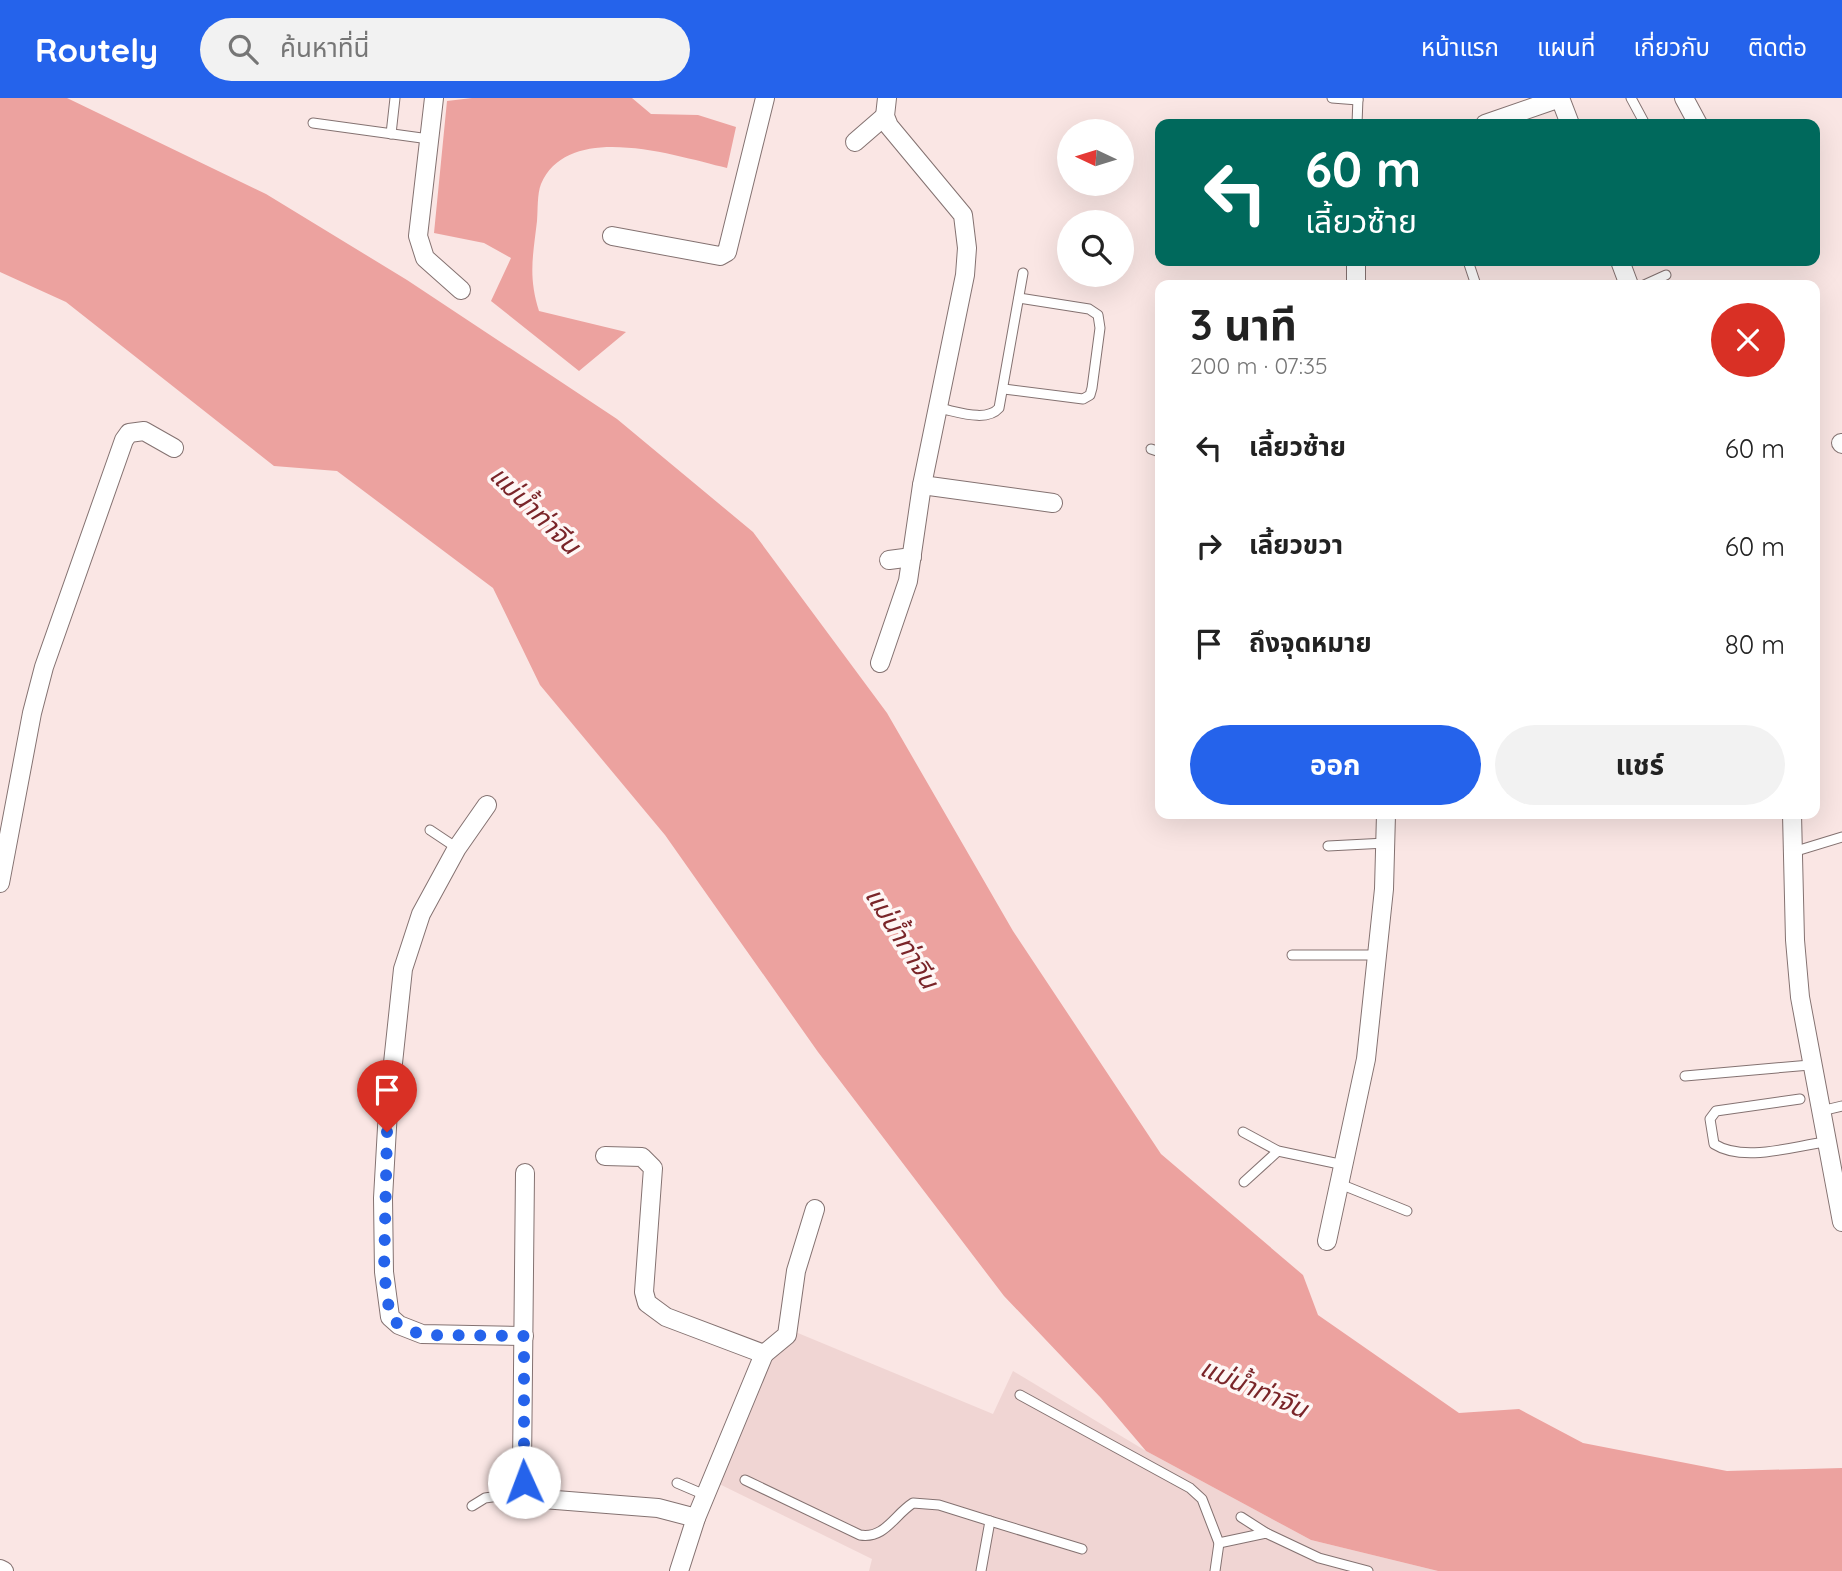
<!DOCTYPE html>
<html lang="th">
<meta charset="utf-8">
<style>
:root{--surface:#fff;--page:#f2f2f2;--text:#222;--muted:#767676;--accent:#2563eb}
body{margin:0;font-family:Quicksand,"Noto Sans Thai",sans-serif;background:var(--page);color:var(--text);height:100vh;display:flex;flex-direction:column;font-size:26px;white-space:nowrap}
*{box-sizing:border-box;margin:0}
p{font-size:23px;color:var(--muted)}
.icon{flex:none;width:38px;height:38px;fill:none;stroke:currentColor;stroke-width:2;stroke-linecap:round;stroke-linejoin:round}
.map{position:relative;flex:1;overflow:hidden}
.side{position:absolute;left:1155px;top:182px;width:665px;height:539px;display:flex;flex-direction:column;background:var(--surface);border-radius:14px;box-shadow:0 7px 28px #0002}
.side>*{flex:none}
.top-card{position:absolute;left:1155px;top:21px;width:665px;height:147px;border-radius:14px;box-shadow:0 7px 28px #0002;background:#00695c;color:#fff;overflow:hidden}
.needle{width:46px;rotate:274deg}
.buttons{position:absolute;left:1057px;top:21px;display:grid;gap:14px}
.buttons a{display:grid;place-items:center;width:77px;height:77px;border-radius:50%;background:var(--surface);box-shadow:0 7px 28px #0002;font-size:35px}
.pin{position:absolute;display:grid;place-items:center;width:60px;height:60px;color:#fff;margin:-72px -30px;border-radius:50% 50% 50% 0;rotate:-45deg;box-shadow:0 0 7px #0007}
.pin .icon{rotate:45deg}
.me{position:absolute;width:77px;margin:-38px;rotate:358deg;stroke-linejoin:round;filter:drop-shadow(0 0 5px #0008)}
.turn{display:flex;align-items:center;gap:24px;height:147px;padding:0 35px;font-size:32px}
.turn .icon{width:91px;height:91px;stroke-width:2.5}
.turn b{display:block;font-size:49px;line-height:60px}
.round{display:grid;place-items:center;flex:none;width:74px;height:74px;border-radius:37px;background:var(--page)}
.summary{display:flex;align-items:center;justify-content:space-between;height:119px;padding:0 35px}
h1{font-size:42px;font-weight:700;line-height:52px}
.button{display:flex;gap:14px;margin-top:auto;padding:14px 35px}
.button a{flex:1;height:80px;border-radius:42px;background:var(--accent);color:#fff;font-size:28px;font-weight:700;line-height:80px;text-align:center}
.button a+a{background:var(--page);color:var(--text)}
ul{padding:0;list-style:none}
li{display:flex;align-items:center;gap:21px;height:98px;padding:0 35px}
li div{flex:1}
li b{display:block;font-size:26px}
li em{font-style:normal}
header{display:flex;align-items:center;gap:42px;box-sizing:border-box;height:98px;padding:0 35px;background:var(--accent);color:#fff}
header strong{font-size:33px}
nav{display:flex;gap:38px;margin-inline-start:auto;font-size:24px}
.search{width:490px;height:63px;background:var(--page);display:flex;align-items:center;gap:18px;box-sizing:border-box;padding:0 24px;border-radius:38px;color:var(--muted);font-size:26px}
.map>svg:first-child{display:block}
.built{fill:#f0d5d3}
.water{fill:#eca29f}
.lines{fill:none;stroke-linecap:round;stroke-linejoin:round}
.lane-casing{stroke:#847271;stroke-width:11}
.street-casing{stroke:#847271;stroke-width:20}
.lane{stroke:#fff;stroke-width:9}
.street{stroke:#fff;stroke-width:18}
.route{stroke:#2563eb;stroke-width:12;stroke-dasharray:0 21.6}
.labels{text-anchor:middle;stroke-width:7;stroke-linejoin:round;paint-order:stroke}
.water-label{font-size:26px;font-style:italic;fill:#7a2529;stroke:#fef6f5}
</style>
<header>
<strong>Routely</strong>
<div class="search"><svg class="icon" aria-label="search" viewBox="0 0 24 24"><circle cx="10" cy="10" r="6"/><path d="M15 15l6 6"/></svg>ค้นหาที่นี่</div>
<nav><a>หน้าแรก</a><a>แผนที่</a><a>เกี่ยวกับ</a><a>ติดต่อ</a></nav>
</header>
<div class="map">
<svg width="1842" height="1473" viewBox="0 0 1842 1473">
<rect width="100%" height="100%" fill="#fae6e4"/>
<!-- built -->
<path class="built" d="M781 1228 993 1316 1013 1273 1146 1353 1311 1442 1438 1473H869L872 1461 703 1378Z"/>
<!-- water -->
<g class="water">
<path d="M0 0H67L266 96 407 182 617 321 753 434 887 615 1013 833 1161 1056 1303 1177 1318 1217 1459 1315 1519 1311 1583 1345 1727 1373 1842 1370V1473H1438L1311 1442 1146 1353 1101 1300 1004 1198 818 954 665 737 540 587 493 490 337 373 274 368 66 204 0 174Z"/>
<path d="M472 0H632L651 16 698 17 736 29 727 70C676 58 569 22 541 86 537 96 538 112 537 123 533 158 528 178 539 213L626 234 579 273 491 203 511 160 484 145 434 135 447 3Z"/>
</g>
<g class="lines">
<defs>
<g id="lane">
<path d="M1332 0 1358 2"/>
<path d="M1631 0 1645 26"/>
<path d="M313 25 429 41"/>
<path d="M1357 26 1358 0"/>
<path d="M391 36 395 0"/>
<path d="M1468 163 1476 187"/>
<path d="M1644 187 1666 177"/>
<path d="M1004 291 1083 301 1090 297 1092 290 1100 230 1098 217 1089 211 1019 200"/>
<path d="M938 310C956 313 986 325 999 310L1023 175"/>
<path d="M1151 351 1160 354"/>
<path d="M430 732 457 750"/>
<path d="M1328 748 1386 745"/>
<path d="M1793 754 1842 739"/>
<path d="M1292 857H1377"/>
<path d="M1685 978 1810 967"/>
<path d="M1800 1001 1716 1013 1710 1021 1714 1046C1744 1065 1793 1048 1826 1044"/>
<path d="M1821 1013 1842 1008"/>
<path d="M1243 1034 1278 1053 1344 1067"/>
<path d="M1244 1084 1278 1053"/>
<path d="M1340 1086 1407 1113"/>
<path d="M1020 1297 1190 1390 1202 1401 1219 1445 1215 1473"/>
<path d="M745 1382 860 1437C885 1441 894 1417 913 1405L939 1407 990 1423"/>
<path d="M677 1385 705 1397"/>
<path d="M472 1408 485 1400 526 1394"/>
<path d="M1241 1419 1266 1435"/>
<path d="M1219 1445 1266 1435 1319 1460 1368 1473"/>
<path d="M981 1473 990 1423 1082 1451"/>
</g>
<g id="street">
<path d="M434 0 418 138 425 160 461 192"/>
<path d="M1560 0 1570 26"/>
<path d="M1684 0 1698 26"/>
<path d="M1485 26 1560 0"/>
<path d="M855 44 885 18"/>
<path d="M612 138 720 158 727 154 765 0"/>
<path d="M1620 163 1629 187"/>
<path d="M1356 187V163"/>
<path d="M1841 345 1842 346"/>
<path d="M922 387 1053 405"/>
<path d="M889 462 912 459"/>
<path d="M880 565 908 483 922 387 965 177 967 150 963 117 889 28 885 18 887 0"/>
<path d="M487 707 457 750 421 816 403 871 388 1012 383 1100 384 1174 390 1219 399 1227 422 1236 524 1238"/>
<path d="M1792 716 1795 842 1800 899 1842 1124"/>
<path d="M0 785 32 615 44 569 124 342 129 335 144 333 174 350"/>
<path d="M605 1058 642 1059 653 1070 644 1194 647 1205 666 1219 764 1256 696 1420 679 1473"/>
<path d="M525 1075 522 1370 526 1394 543 1401 658 1410 696 1420"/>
<path d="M1327 1143 1366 961 1384 791 1386 716"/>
<path d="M764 1256 787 1237 796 1173 815 1111"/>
<path d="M0 1471 4 1473"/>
</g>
</defs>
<!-- lane casing -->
<use href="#lane" class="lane-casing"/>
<!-- street casing -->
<use href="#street" class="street-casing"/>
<!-- lane -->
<use href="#lane" class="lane"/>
<!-- street -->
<use href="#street" class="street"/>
</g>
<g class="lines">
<!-- route -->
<path class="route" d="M387 1034 384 1174 390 1219 399 1227 422 1237 524 1238V1384"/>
</g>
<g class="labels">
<!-- water labels -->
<g class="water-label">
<text transform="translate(535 412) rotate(44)" y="9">แม่น้ำท่าจีน</text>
<text transform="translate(902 840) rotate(58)" y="9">แม่น้ำท่าจีน</text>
<text transform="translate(1254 1290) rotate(23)" y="9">แม่น้ำท่าจีน</text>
</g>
</g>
</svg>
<div class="buttons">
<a><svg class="needle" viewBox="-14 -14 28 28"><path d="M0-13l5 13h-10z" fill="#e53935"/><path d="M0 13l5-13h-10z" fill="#767676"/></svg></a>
<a><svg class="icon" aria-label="search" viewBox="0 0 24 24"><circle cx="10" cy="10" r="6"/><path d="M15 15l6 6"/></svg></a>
</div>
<div class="pin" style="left:387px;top:1034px;background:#d93025"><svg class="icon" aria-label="arrive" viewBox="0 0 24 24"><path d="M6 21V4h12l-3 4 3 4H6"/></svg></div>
<svg class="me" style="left:524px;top:1384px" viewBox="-20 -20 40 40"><circle r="19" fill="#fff"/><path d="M0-13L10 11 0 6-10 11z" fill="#2563eb"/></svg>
<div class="top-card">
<div class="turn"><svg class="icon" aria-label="left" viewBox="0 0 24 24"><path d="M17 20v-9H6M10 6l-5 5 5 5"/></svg><div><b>60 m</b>เลี้ยวซ้าย</div></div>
</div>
<section class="side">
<div class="summary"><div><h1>3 นาที</h1><p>200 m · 07:35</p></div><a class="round" style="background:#d93025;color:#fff"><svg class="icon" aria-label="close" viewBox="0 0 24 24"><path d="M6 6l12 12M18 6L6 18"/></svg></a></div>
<ul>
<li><svg class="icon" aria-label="left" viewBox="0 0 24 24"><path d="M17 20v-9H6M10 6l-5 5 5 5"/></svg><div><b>เลี้ยวซ้าย</b></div><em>60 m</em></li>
<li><svg class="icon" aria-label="right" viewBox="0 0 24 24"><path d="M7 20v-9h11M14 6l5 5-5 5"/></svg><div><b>เลี้ยวขวา</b></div><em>60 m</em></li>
<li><svg class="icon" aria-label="arrive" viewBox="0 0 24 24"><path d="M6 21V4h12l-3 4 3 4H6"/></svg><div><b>ถึงจุดหมาย</b></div><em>80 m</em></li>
</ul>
<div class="button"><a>ออก</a><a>แชร์</a></div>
</section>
</div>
